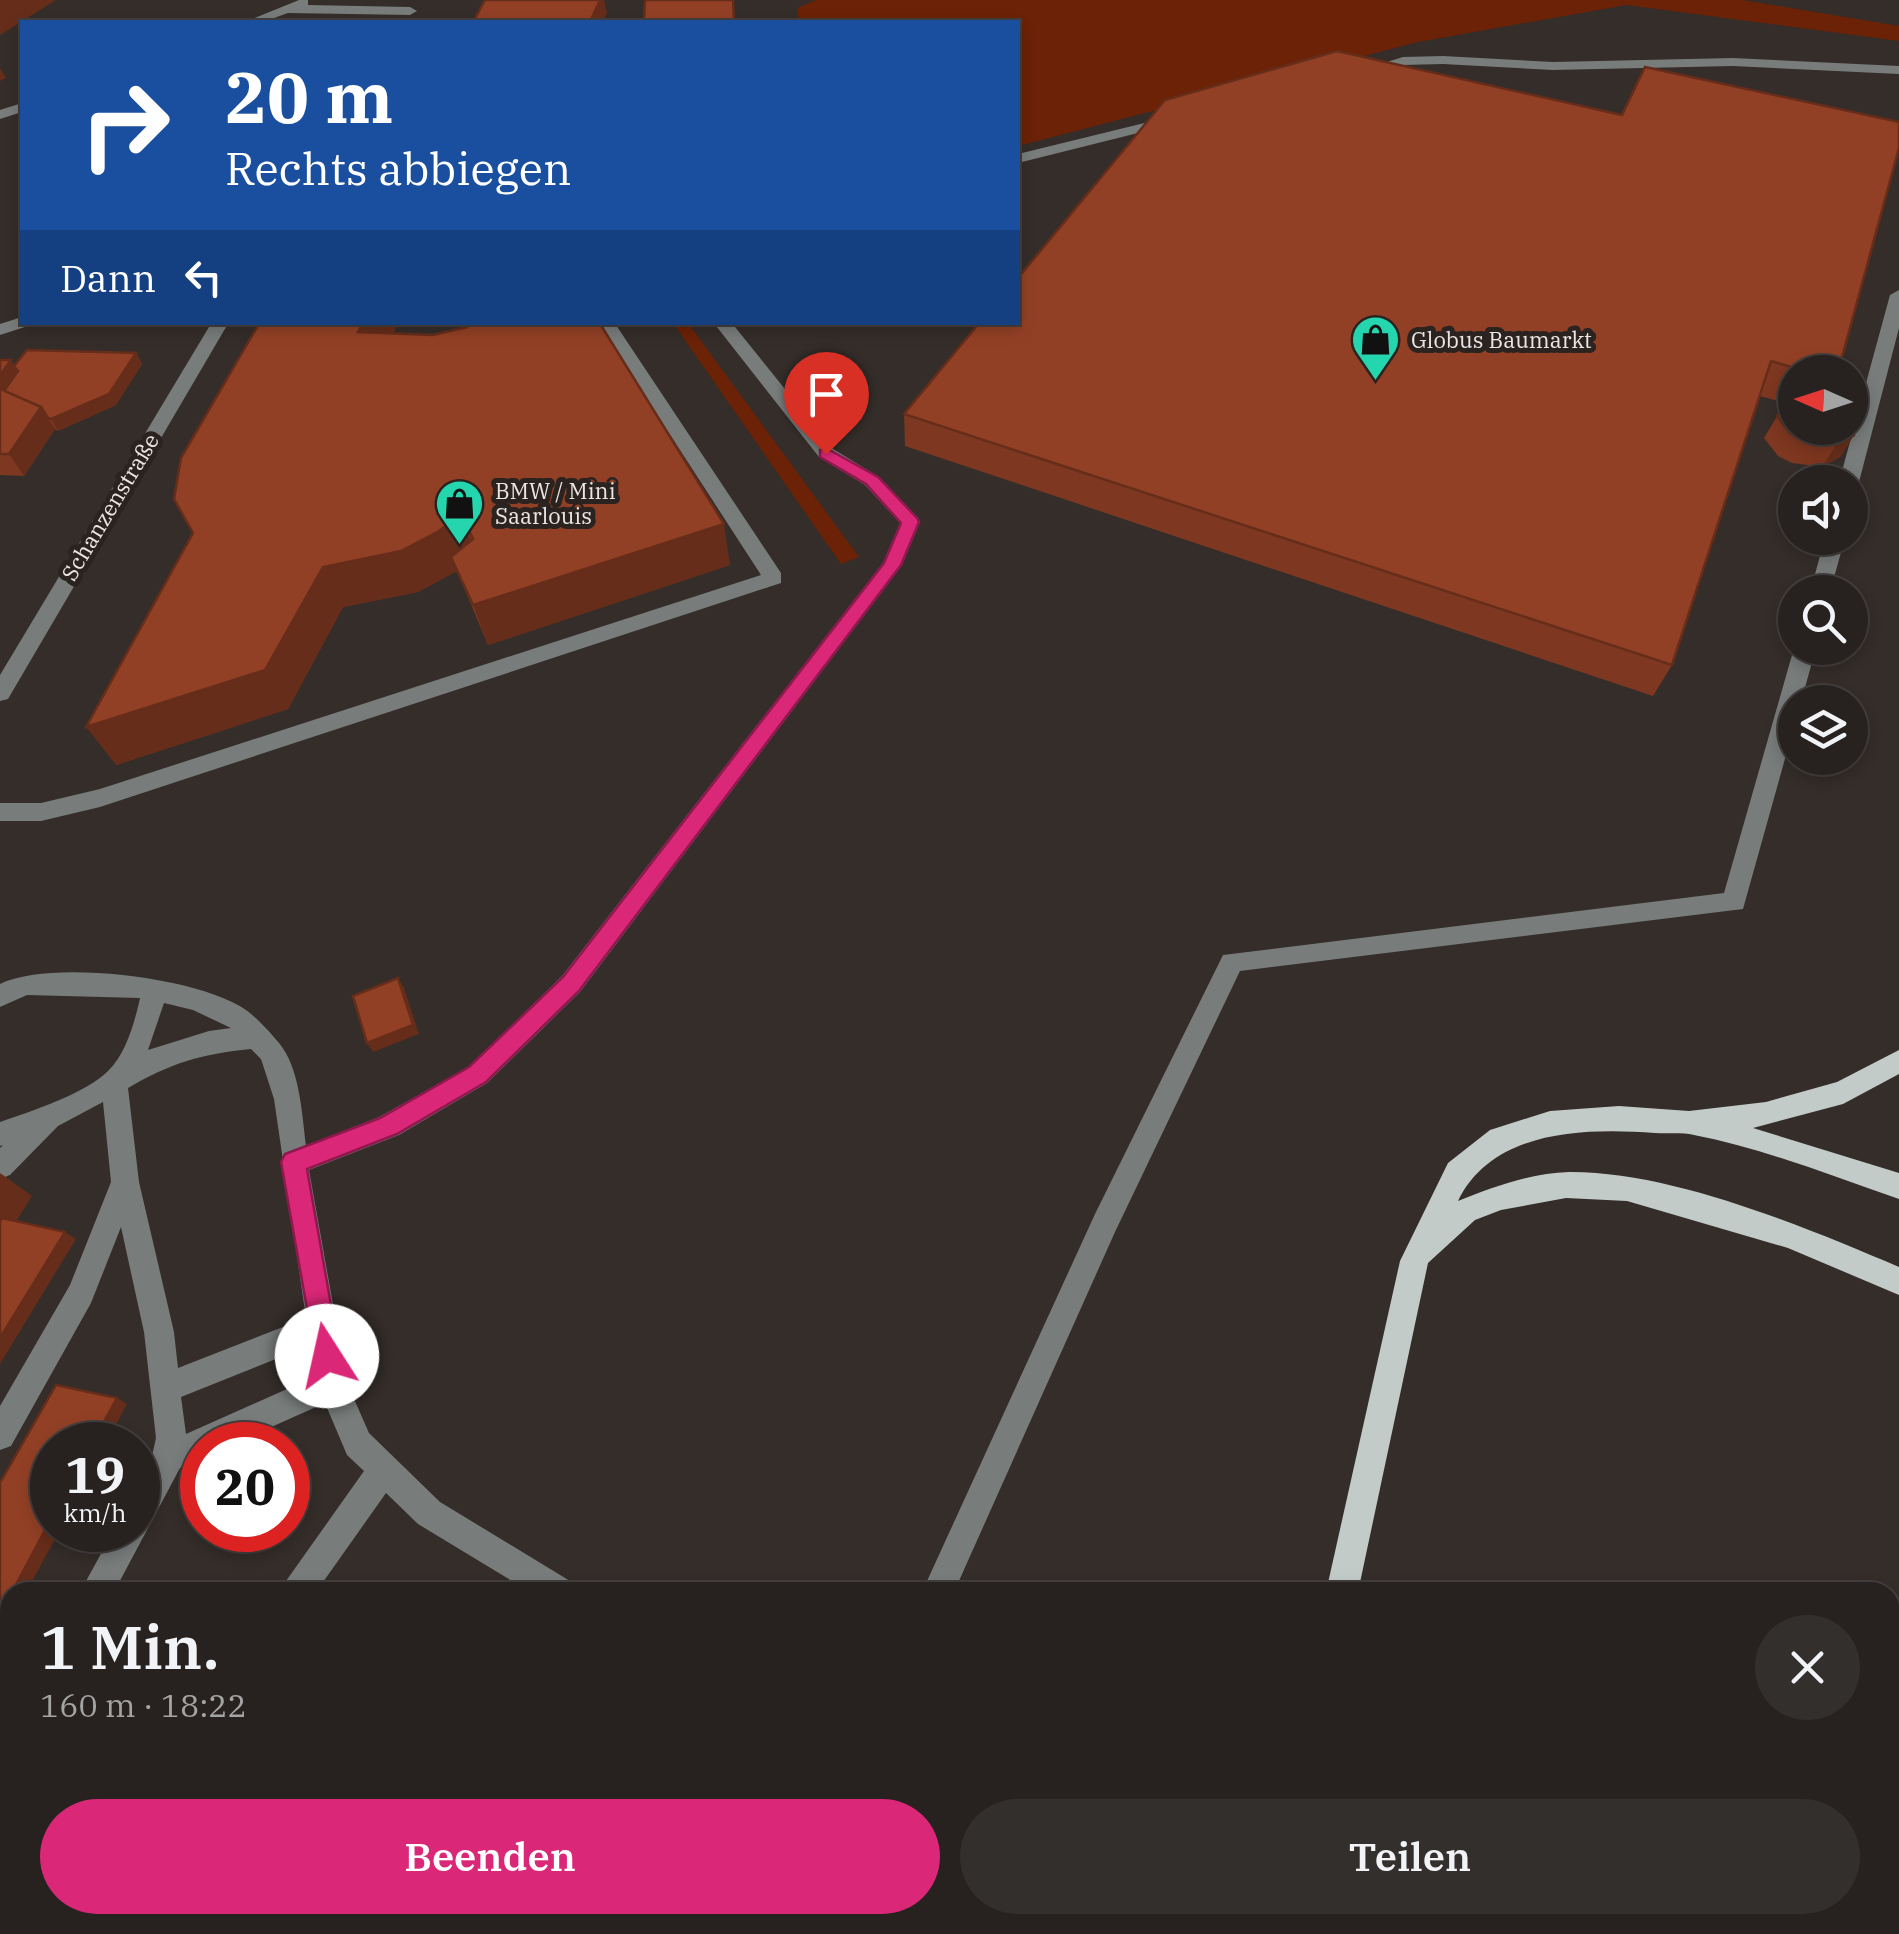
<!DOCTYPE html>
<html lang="de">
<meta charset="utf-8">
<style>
:root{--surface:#272220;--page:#332f2d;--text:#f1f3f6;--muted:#a4a4a5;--line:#433f3e;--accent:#db2777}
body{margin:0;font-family:"IBM Plex Serif",serif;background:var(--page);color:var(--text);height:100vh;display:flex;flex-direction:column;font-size:38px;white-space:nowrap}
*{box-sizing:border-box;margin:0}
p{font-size:32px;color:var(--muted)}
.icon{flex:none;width:55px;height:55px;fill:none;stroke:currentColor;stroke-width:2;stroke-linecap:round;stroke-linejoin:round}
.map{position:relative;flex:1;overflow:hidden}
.sheet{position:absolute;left:0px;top:1582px;width:1900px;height:352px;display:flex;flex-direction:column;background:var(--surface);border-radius:30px 30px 0 0;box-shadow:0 5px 15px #0003,0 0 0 2px var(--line)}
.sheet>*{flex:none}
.guide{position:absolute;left:20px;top:20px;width:1000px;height:305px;border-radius:0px;box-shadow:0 5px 15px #0003,0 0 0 2px var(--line);background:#1a4fa0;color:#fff;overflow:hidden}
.needle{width:65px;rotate:273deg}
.controls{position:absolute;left:1778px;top:355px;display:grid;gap:20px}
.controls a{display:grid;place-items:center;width:90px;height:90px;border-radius:50%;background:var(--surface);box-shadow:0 5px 15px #0003,0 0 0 2px var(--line);font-size:50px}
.speed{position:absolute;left:30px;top:1422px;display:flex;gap:20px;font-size:50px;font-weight:700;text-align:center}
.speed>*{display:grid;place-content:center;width:130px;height:130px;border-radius:50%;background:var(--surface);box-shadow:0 5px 15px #0003,0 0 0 2px var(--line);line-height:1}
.speed small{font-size:25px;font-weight:400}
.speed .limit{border:15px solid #d22;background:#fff;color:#111}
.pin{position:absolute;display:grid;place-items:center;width:85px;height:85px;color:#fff;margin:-102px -42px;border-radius:50% 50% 50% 0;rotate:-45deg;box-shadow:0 0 10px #0007}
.pin .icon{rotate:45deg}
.me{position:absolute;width:110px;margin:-55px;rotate:350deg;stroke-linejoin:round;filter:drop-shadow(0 0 8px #0008)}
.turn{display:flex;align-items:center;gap:35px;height:210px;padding:0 40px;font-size:45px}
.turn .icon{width:130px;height:130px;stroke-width:2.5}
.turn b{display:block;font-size:70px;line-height:85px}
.then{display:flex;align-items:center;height:95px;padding:0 40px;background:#0003;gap:20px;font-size:38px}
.round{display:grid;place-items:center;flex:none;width:105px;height:105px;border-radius:52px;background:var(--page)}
.head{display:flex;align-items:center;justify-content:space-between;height:170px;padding:0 40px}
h1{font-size:60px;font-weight:600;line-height:75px}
.cta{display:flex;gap:20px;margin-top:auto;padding:20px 40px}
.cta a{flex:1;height:115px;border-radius:60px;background:var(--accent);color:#fff;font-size:40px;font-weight:600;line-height:115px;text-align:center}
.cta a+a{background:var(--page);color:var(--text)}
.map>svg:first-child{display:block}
.green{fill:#6b2206}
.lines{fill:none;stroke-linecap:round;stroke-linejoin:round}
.minor{fill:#787c7b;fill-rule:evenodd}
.major{fill:#c2cbc8;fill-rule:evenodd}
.wall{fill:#7e3720}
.shaded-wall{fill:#662d1a}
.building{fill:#924025;stroke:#662d1a;stroke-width:2.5}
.route{fill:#db2777;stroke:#8e194d;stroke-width:2.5}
.labels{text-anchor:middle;stroke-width:10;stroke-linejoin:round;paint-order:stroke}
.far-poi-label{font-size:22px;fill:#ebe6e4;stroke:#2a2320;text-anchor:start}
.far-street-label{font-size:22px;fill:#ebe6e4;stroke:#2a2320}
</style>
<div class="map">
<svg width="1899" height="1934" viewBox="0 0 1899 1934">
<rect width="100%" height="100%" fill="#342d2a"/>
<!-- green -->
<g class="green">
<path d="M816 0H1743L1899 26V41L1626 5 1418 42 1018 146V22H799L797 8Z"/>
<path d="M673 323H688L859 557 841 564Z"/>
</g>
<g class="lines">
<!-- minor -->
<g class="minor">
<path d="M299 0H308V5L410 7 417 11 410 15 288 13 263 22H245Z"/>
<path d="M1443 56 1553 62 1733 58 1899 66V74L1733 66 1553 70 1443 64 1403 65 1362 76 1355 72 1403 57Z"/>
<path d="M22 103V112L0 119V110Z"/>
<path d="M1173 116 1180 120 1178 123 1018 163V154Z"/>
<path d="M1899 290V328L1859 482 1850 488V482H1839L1890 295Z"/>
<path d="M22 317V322H30L28 326 0 335V324Z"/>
<path d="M212 322H229L8 699 0 701V675Z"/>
<path d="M597 322H614L781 573V583L100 807 41 821H0V803H41L100 789 761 575Z"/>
<path d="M713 322H731L833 449 879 477 917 517 920 522 902 565 580 992 487 1083 399 1135 309 1170 347 1383 369 1433 440 1502 570 1581 575 1592H530L418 1524 386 1493 316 1592H281L286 1581 364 1471 347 1455 325 1403 231 1445H202V1458L180 1468 114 1592H80L114 1530H138V1489L149 1469 156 1438 144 1332 121 1227 91 1303 11 1446 0 1450V1406L70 1285 111 1182 103 1102 58 1126 10 1175 0 1179V1148L3 1145 0 1146V1122C29 1112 87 1093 108 1071 126 1054 135 1021 140 998L27 995 0 1007V984C51 959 199 977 246 1010 257 1018 270 1032 279 1043 300 1068 302 1114 306 1146L379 1117 469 1067 562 976 883 563 900 523 865 485 819 457ZM164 1003 193 1010 231 1028 209 1031 148 1050ZM251 1049 261 1059 274 1099 306 1318 178 1368 174 1332 139 1182 128 1088C171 1063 201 1054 251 1049ZM311 1345 316 1376 186 1434 181 1397Z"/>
<path d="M1825 538H1845L1830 592H1810Z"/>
<path d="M1794 648H1816L1801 702H1795V723L1743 909 1240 971 1115 1232 954 1592H922L1095 1214 1223 955 1724 893Z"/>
<path d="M10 1728V1776L0 1780V1732Z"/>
<path d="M56 1925H95L91 1934H53Z"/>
<path d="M172 1925H211L207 1934H169Z"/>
<path d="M421 1925H459L455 1934H418Z"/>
<path d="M493 1925H542L545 1934H497Z"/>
<path d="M1038 1925H1079L1082 1934H1042Z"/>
<path d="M1119 1925H1155L1153 1934H1117Z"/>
<path d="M1369 1925H1406L1409 1934H1373Z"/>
</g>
<!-- major -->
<path class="major" d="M1899 1050V1074L1843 1104 1753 1128 1899 1173V1199C1832 1176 1762 1148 1694 1135 1682 1132 1667 1134 1655 1133 1586 1128 1493 1129 1458 1201 1493 1187 1531 1173 1569 1172 1671 1171 1805 1227 1899 1267V1295L1788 1248 1627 1201 1566 1198 1501 1210 1475 1220 1428 1263 1358 1592H1326L1400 1261 1448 1163 1490 1130 1550 1111 1619 1106 1689 1111 1766 1102 1837 1082Z"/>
</g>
<!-- wall -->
<g class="wall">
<path d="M1165 100 1838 372H1795V428L1854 435 1840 457 1822 467 1792 463 1778 456 1764 438 1785 403 1760 396 1672 665 1653 696 905 446 904 414Z"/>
<path d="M462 322H599L730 565 488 645 457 571 418 592 343 607 288 709 116 765 193 533 393 333 433 335 464 327Z"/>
<path d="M136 353 142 364 116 405 58 431 55 429 24 476 0 475V360L14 366Z"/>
</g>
<!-- shaded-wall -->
<g class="shaded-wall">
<path d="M0 0H56L0 35Z"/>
<path d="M600 0H604L607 13 603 22H590Z"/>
<path d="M0 68 6 78 0 81Z"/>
<path d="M363 322H399L374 374 358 332Z"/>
<path d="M136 353 142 364 116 405 58 431 51 419Z"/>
<path d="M11 360 25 382 0 397V375Z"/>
<path d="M41 407 55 429 24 476 9 454Z"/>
<path d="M1854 435 1840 457 1822 467 1836 445Z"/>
<path d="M461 514 476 554 451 557 457 571 418 592 343 607 288 709 116 765 86 727 323 567Z"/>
<path d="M724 524 730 565 488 645 473 605Z"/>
<path d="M398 978 404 988 419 1034 373 1052 367 1043Z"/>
<path d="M0 1173 32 1196 0 1247Z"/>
<path d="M65 1232 76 1239 0 1364V1338Z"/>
<path d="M117 1398 127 1404 105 1445H91Z"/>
<path d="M52 1517V1530H60L26 1592H12Z"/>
<path d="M10 1596V1623L0 1642V1614Z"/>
<path d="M287 1925H299L313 1934H301Z"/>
</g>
<!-- building -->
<g class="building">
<path d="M485 0H600L590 22H473Z"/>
<path d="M645 0H733L734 22H644Z"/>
<path d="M1337 51 1622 115 1645 67 1899 122V148L1838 372H1809L1771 361 1672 665 904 414 980 322H1018V278L1165 100Z"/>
<path d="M260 322H363L358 332 433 335 467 327 465 322H599L724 524 473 605 451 557 473 539 461 514 439 531 401 551 323 567 265 670 86 727 193 533 174 499 181 458Z"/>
<path d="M27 350 136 353 109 394 51 419 48 418 41 407 4 391 18 371 14 366Z"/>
<path d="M0 360H11L0 375Z"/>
<path d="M0 389 41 407 9 454H0Z"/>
<path d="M1795 401V428H1850V417L1854 435 1836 445 1805 441 1791 434 1777 416 1786 402Z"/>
<path d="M398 978 413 1025 367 1043 353 996Z"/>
<path d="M2 1218 65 1232 0 1338V1222Z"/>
<path d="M56 1385 117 1398 91 1445H52V1517L12 1592H10V1596L0 1614V1483Z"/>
<path d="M269 1925H287L301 1934H264Z"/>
</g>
<!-- route -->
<path class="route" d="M826 448 878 477 917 518 919 522 901 565 579 991 486 1082 397 1134 307 1169 340 1356 336 1365 327 1369 317 1365 281 1162 285 1154 380 1118 469 1067 563 977 884 563 901 523 866 484 820 457V450Z"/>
<!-- icons -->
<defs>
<symbol id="shop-pin" viewBox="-11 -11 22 30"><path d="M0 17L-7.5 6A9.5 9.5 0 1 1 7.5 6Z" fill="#24d5ae" stroke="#2a2320"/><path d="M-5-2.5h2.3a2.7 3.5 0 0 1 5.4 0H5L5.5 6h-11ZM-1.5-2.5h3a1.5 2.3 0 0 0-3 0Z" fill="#111"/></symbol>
</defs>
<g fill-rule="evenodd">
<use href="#shop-pin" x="1348" y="312" width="55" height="75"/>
<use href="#shop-pin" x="432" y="476" width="55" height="75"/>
</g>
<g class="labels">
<!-- far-poi labels -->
<g class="far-poi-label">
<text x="1411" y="348">Globus Baumarkt</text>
<text x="495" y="499">BMW / Mini<tspan x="495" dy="25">Saarlouis</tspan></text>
</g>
<!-- far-street labels -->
<g class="far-street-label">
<text transform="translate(110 507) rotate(-59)" y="8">Schanzenstraße</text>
</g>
</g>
</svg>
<div class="controls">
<a><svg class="needle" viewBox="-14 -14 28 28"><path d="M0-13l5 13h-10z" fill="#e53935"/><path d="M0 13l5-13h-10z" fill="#a4a4a5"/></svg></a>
<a><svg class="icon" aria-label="sound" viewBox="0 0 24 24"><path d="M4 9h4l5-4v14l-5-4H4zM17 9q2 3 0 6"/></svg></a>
<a><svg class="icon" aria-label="search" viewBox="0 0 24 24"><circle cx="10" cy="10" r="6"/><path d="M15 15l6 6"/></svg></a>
<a><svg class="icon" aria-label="layers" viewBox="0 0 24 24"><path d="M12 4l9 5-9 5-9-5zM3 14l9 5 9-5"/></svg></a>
</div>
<div class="speed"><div>19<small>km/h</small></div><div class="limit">20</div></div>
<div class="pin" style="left:826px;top:454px;background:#d93025"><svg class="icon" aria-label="arrive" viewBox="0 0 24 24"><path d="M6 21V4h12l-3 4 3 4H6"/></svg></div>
<svg class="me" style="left:327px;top:1356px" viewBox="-20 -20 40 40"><circle r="19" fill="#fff"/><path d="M0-13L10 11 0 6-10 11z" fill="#db2777"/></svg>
<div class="guide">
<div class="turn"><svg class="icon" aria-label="right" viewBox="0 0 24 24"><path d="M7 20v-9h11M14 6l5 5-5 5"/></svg><div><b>20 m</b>Rechts abbiegen</div></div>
<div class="then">Dann<svg class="icon" aria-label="left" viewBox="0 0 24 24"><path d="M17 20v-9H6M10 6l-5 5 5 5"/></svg></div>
</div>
<section class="sheet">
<div class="head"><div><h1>1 Min.</h1><p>160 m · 18:22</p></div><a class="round"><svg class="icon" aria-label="close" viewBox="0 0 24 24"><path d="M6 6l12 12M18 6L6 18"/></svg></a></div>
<div class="cta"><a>Beenden</a><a>Teilen</a></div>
</section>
</div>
